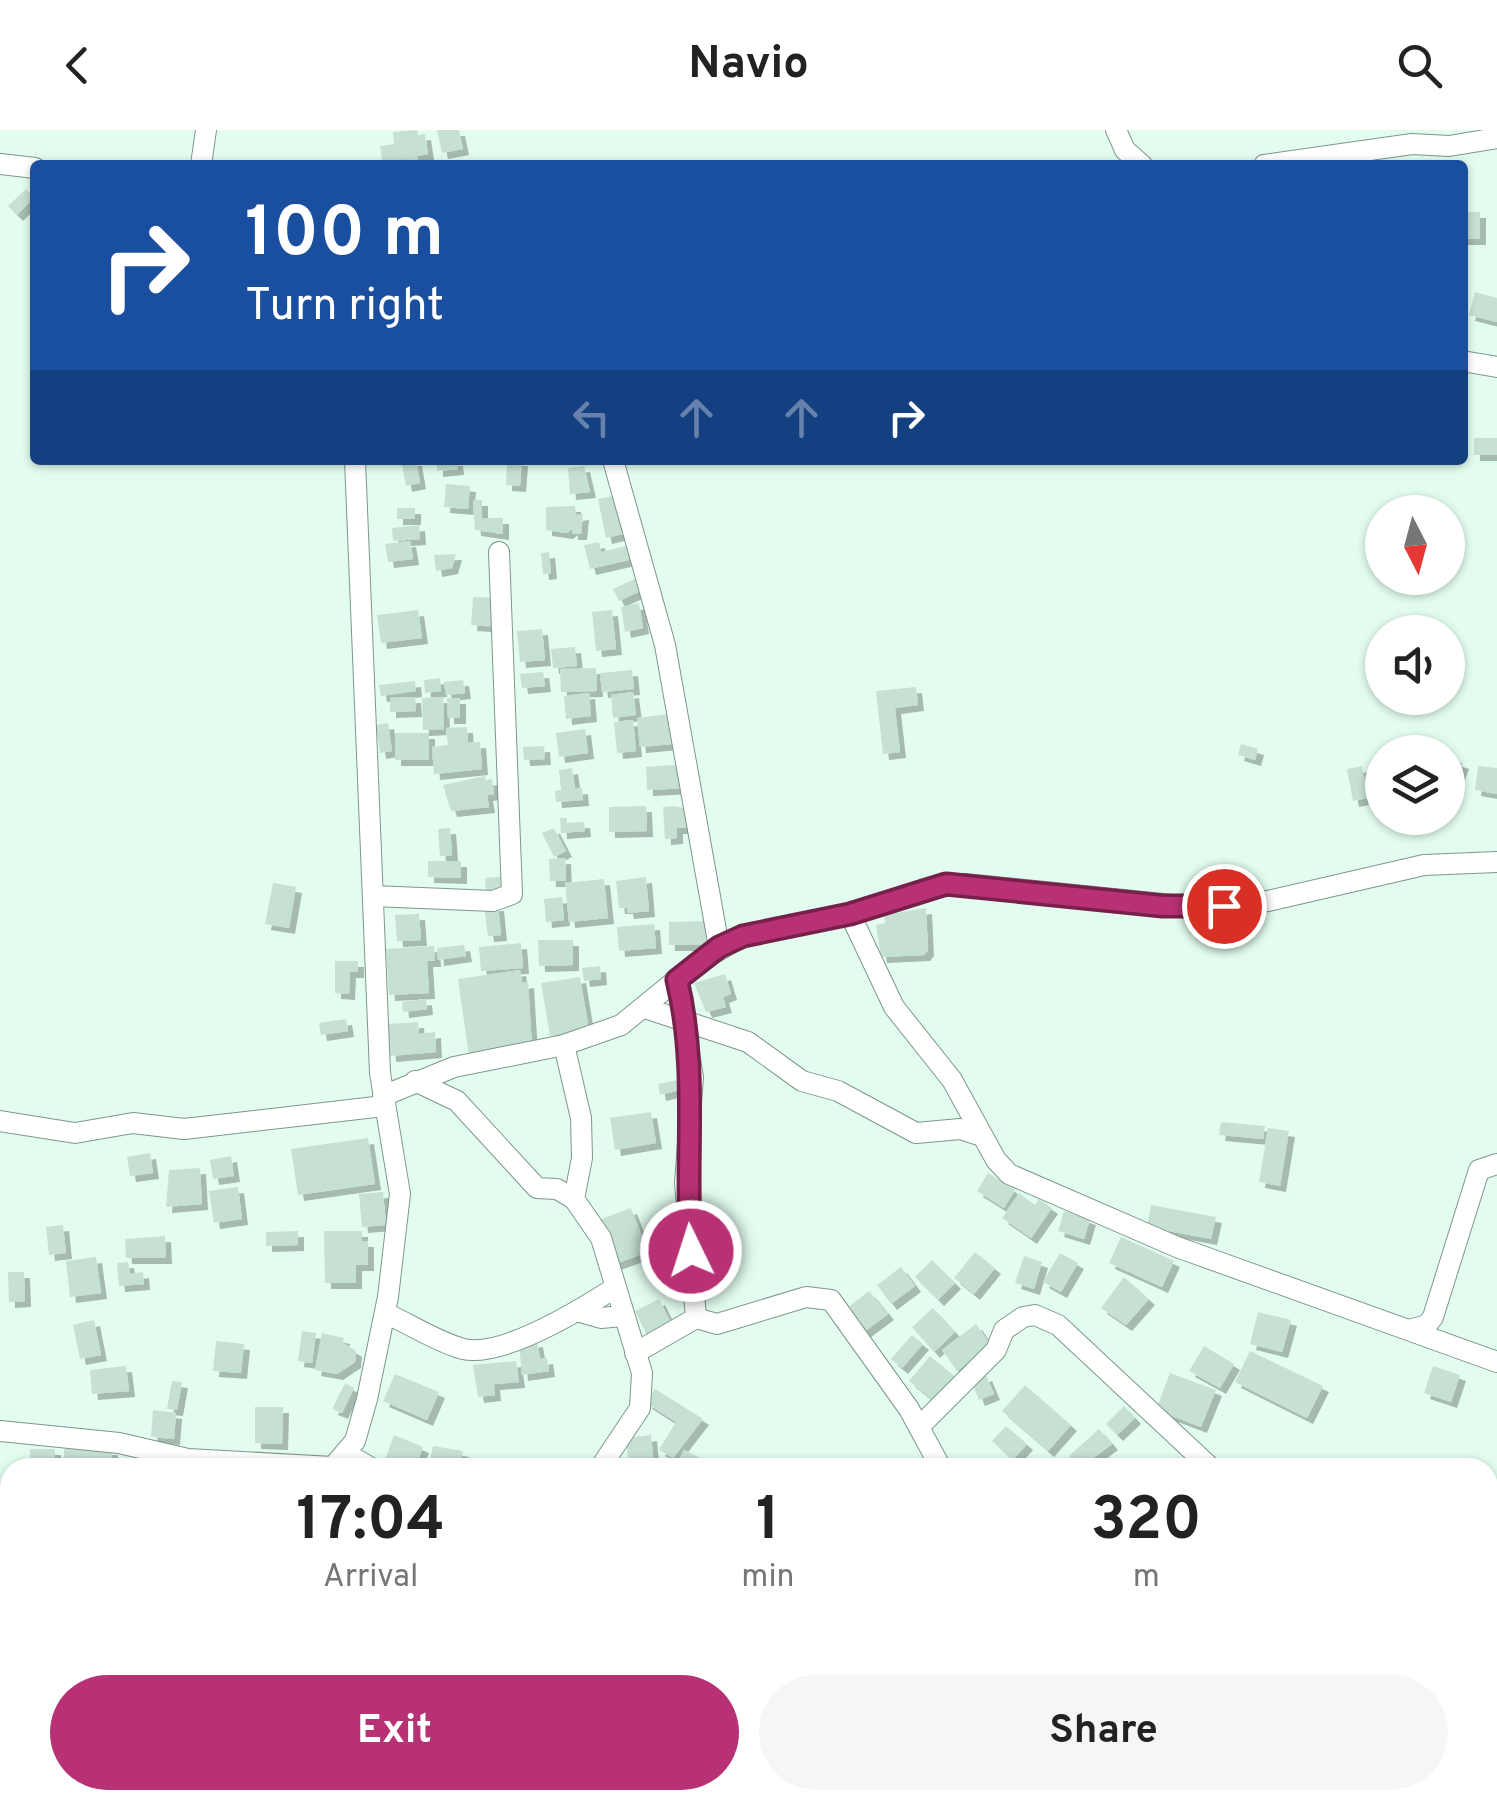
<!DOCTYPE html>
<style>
:root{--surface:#fff;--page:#f6f6f6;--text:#222;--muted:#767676;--accent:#b73174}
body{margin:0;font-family:Overpass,sans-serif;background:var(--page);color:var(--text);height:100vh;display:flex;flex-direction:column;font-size:38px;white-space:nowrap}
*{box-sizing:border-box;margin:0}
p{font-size:32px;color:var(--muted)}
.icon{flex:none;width:55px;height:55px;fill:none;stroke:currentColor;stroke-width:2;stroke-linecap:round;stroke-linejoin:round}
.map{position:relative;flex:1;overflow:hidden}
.sheet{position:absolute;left:0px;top:1328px;width:1498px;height:352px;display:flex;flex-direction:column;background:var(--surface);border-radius:30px 30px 0 0;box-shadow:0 2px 8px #0004}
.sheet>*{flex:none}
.banner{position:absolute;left:30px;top:30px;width:1438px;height:305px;border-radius:10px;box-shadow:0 2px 8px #0004;background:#1a4fa0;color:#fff;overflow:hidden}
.needle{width:65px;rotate:174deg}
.tools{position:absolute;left:1365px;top:365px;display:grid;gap:20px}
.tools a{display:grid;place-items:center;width:100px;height:100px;border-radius:50%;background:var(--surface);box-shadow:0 2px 8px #0004;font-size:50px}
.pin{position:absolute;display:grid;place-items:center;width:85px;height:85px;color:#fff;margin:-42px;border:5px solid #fff;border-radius:50%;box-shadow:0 2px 10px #0007}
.me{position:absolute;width:110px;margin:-55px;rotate:356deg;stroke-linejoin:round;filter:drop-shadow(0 0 8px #0008)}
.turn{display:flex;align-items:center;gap:35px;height:210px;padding:0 50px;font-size:45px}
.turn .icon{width:130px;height:130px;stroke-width:2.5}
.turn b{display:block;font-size:70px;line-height:85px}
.lanes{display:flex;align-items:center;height:95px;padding:0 50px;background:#0003;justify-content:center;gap:50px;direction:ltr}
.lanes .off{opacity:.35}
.eta{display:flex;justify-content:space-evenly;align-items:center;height:170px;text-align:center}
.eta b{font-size:60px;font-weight:700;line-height:70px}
.cta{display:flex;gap:20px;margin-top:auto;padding:20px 50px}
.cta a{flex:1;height:115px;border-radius:60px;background:var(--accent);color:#fff;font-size:40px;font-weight:700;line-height:115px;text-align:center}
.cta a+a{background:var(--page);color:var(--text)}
header{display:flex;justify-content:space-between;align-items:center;height:130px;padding:0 50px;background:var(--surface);font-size:45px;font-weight:700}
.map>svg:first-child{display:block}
.building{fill:#c6e1d3;filter:url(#shadow)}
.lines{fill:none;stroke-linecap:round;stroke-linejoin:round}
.minor-casing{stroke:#7e978a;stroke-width:22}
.minor{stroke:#fff;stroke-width:20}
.route-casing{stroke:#77204b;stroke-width:25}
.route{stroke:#b73174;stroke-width:18}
</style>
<header><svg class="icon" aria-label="back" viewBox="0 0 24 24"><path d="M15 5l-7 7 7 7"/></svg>Navio<svg class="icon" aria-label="search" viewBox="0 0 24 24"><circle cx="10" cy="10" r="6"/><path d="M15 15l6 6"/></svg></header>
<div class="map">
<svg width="1497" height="1679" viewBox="0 0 1497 1679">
<defs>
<filter id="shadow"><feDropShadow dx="6" dy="6" stdDeviation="0" flood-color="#0004"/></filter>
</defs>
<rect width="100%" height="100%" fill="#e2fdef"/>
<!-- building -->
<g class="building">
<path d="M417 0 418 5 425 4 428 24 417 26 419 35H408L407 29 399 30 400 35H383L380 16 394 14 393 2Z"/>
<path d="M437 0H459L463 19 442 23Z"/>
<path d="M26 59 34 68 17 85 8 76Z"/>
<rect x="1462" y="82" width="18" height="27"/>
<path d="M1475 162 1497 168V192L1469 185Z"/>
<rect x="1474" y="308" width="23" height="17"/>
<path d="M401 330H416L420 353 406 356Z"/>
<path d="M437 330H457L458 339 437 341Z"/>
<path d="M507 330H522L520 356 506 355Z"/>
<path d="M584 336 590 362 570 364 568 338Z"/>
<path d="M446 354 470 356 468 379 444 377Z"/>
<path d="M618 365 627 403 606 408 598 369Z"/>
<path d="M473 370H482V388H503V404L475 400Z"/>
<path d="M575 376 576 385 583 384 581 404H572V399L567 403 546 400V377Z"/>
<rect x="397" y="378" width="18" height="11"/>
<path d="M419 395 420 409 393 411 392 398Z"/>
<path d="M410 411 413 429 388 432 385 414Z"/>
<path d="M599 412 601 422 626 416 629 430 590 439 584 415Z"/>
<path d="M549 422 551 443 543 444 541 423Z"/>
<path d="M456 424 452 438 436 441 434 425Z"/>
<path d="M641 446 647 458 619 471 613 459Z"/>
<path d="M473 467 501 468 500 497 471 495Z"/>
<path d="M639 473 643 498 625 502 621 477Z"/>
<path d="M418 480 422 508 381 513 377 485Z"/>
<path d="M612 480 616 519 596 521 592 482Z"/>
<path d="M542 499 545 530 520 532 517 501Z"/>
<path d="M575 517 577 536 553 538 551 519Z"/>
<path d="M596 538 597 561 561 562 560 539Z"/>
<path d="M632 540 634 559 602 562 600 543Z"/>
<path d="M543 542 545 556 522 558 520 544Z"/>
<path d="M440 548 441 561 425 563 424 550Z"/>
<path d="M463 550 465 563 446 565 444 552Z"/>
<path d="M415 551 416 561 381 566 379 555Z"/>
<path d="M916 557 918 575 895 578 900 622 883 624 876 561Z"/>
<path d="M633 562 636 585 613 588 611 565Z"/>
<path d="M589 563 591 586 566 589 564 566Z"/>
<path d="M415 567 416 581 390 582V568Z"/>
<path d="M443 567 444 599 423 600 422 568Z"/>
<path d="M447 568H460V588H448Z"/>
<path d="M670 584 673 614 640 617 637 588Z"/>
<path d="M633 590 636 621 617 623 614 592Z"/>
<path d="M388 593 392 621 380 623 376 595Z"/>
<path d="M467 597 468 613 480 612 482 639 434 644 432 617 448 615 446 598Z"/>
<path d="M585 599 588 623 559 627 556 603Z"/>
<rect x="395" y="603" width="34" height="27"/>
<path d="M1241 614 1258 619 1255 630 1238 625Z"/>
<path d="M544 616 545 629 524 630 523 617Z"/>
<path d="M1451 629 1463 633 1458 647 1448 643Z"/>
<path d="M685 634 687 658 647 660 646 637Z"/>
<path d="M1362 636 1368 668 1353 671 1347 639Z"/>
<path d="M1478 636 1497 638V664L1475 660Z"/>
<path d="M572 638 575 659 582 658 583 670 556 672 555 661 561 660 559 640Z"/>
<path d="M485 646 486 650 492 649 494 664 487 665 489 677 451 681 443 655Z"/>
<path d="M646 676 647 701 609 702V677Z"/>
<path d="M675 676 688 679 689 698H677V708L665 709 663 677Z"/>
<path d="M560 688H567V693L584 692 585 701 561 703Z"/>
<path d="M450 698 452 725 440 726 438 699Z"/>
<path d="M554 698 566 721 554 727 542 703Z"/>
<path d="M565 728 566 751H550L549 729Z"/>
<path d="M428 731H461V748L428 747Z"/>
<path d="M510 746 511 759 486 761 485 748Z"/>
<path d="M646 747 649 781 628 783 627 778H619L616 751Z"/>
<path d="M604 749 608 788 569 792 565 753Z"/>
<path d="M273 753 296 757 289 798 265 794Z"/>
<path d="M562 767 564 790 546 792 544 769Z"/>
<path d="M498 775 501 805 488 806 484 776Z"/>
<path d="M926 778 928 820 924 825 881 827 876 795 885 793 884 785Z"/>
<path d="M419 784 421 810 397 811 395 785Z"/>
<path d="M708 791V815H669V792Z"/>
<path d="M654 794 656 818 619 821 617 797Z"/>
<path d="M538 810H573V835L539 836Z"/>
<path d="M521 813 523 838 481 841 479 817Z"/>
<path d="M464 815 466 826 438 830 437 818Z"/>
<path d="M434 816 435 831H427L429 863 389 865 386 819Z"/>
<path d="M335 831H358V842H350L349 864 335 863Z"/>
<path d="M600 836 601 849 584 851 582 838Z"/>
<path d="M520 840 522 853 528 852 532 917 469 926 458 849Z"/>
<path d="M725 844 731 864 723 867 726 877 706 882 694 853Z"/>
<path d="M580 847 589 900 550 906 541 853Z"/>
<path d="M426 869 427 879 403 882 402 872Z"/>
<path d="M346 889 348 901 321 905 319 893Z"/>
<path d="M418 892 419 904 435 902 436 922 390 926 388 894Z"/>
<path d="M678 950 680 960 660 965 658 954Z"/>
<path d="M651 982 656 1013 615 1020 610 988Z"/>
<path d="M1221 992 1265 996 1263 1009 1219 1005Z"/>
<path d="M1268 998 1289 1001 1280 1056 1259 1052Z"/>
<path d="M368 1008 375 1054 298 1065 291 1019Z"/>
<path d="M150 1023 153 1043 130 1046 127 1027Z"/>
<path d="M231 1026 234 1046 213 1049 210 1030Z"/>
<path d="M200 1038 202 1074 166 1077 169 1040Z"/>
<path d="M988 1043 1015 1060 1004 1078 977 1061Z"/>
<path d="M238 1057 242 1089 214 1093 209 1061Z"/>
<path d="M383 1062 386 1095 362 1097 359 1064Z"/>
<path d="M1019 1063 1035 1075 1039 1069 1052 1078 1031 1108 1002 1088Z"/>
<path d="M1151 1075 1216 1087 1211 1109 1147 1097Z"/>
<path d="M631 1078 648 1122 615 1134 599 1090Z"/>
<path d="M1064 1081 1090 1089 1084 1109 1058 1101Z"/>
<path d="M63 1095 66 1123 49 1125 46 1097Z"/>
<path d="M298 1101V1115L266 1116V1102Z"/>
<path d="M324 1101H362V1111H368V1135H356V1153H325Z"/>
<path d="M165 1106 166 1128H126L125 1109Z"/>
<path d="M1121 1107 1174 1131 1162 1157 1109 1133Z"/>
<path d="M975 1122 995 1138 974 1164 954 1148Z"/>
<path d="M1060 1123 1078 1133 1061 1162 1043 1152Z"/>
<path d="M1024 1126 1042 1132 1034 1159 1015 1153Z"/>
<path d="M96 1127 101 1163 70 1167 66 1131Z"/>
<path d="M932 1130 955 1153 938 1170 915 1147Z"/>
<path d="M128 1132 130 1144 143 1142 144 1154 119 1156 117 1133Z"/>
<path d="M901 1137 915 1156 891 1174 877 1155Z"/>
<path d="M8 1142H24L25 1171 9 1172Z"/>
<path d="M1124 1147 1149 1169 1126 1195 1101 1178Z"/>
<path d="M869 1161 888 1184 864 1202 846 1179Z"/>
<path d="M659 1169 673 1197 649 1209 635 1181Z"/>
<path d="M933 1178 955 1202 934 1222 912 1197Z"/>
<path d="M1258 1182 1291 1190 1282 1222 1250 1214Z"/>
<path d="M94 1190 101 1225 80 1229 73 1195Z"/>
<path d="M976 1194 993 1218 974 1237 970 1231 957 1241 942 1220Z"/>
<path d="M302 1201 316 1203 312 1233 298 1231Z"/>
<path d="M322 1203 344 1208 343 1213 356 1221 355 1232 337 1244 315 1240Z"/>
<path d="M912 1205 923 1214 902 1238 891 1229Z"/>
<path d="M216 1211 244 1214 241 1243 213 1241Z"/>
<path d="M537 1211 540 1229 547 1228 549 1241 522 1245 519 1213Z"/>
<path d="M1204 1216 1234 1234 1220 1258 1189 1241Z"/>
<path d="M1250 1221 1323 1256 1307 1288 1235 1252Z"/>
<path d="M930 1226 958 1249 937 1273 909 1251Z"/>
<path d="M516 1231 519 1252 494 1254 495 1265 478 1267 473 1235Z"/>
<path d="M126 1236 129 1261 92 1264 90 1240Z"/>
<path d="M1433 1236 1460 1245 1451 1272 1424 1263Z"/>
<path d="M1170 1243 1216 1260 1201 1297 1156 1280Z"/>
<path d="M395 1244 439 1262 427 1290 383 1271Z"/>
<path d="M986 1245 994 1264 979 1270 971 1251Z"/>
<path d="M172 1251 182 1252 177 1280 167 1279Z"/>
<path d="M345 1253 354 1258 342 1283 332 1279Z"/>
<path d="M1025 1255 1071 1295 1048 1321 1002 1281Z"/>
<path d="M655 1259 703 1289 673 1328 659 1320 676 1292 646 1273Z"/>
<path d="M1124 1276 1135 1288 1117 1305 1106 1294Z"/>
<path d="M255 1277H283L282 1314 255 1313Z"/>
<path d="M153 1280 176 1283 174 1309 151 1307Z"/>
<path d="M1006 1296 1027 1314 1013 1330 992 1311Z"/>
<path d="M1099 1299 1112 1314 1080 1338 1069 1326Z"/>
<path d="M394 1305 423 1317 415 1338H382Z"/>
<path d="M651 1305 654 1336 629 1338 626 1308Z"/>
<path d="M433 1316 463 1321 460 1337 430 1331Z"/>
<path d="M30 1319H55L54 1338H30Z"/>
<rect x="64" y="1319" width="48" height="19"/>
<path d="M684 1320 713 1334 711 1338 678 1333Z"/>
<path d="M10 1356V1398L0 1399V1357Z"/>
<path d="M1492 1372 1497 1375V1424L1488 1420V1383Z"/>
<path d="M0 1477H10V1504L0 1505Z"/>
<path d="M10 1539V1568L0 1569V1540Z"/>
<path d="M37 1670H65L67 1679H39Z"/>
<path d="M1123 1670 1124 1679H1085L1084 1671Z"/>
<path d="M1142 1670H1181L1182 1676 1143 1679Z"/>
</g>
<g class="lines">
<defs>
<g id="minor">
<path d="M1116 0 1125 20 1142 35"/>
<path d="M0 34 35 38"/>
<path d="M201 35 206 0"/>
<path d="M1264 35 1412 14 1449 16 1497 8"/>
<path d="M1462 231 1497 237"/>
<path d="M613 330 665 515 719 817"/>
<path d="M373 766 493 771 512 764 499 422"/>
<path d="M850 784 894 877 952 950 996 1030 1009 1044 1177 1117 1497 1232"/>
<path d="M677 850 693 947 685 1053 696 1188"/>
<path d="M645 878 748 912 802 951 838 961 916 1003 960 999 982 1006"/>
<path d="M564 915 581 988 582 1028 574 1069 601 1108 642 1243 640 1278 600 1338"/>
<path d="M415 951 457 971 537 1058 557 1059 574 1069"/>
<path d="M383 966 454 937 564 915 621 895 697 833 743 806 850 784 928 758 965 754 1202 778 1268 771 1424 735 1497 732"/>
<path d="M0 991 75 1003 133 993 184 999 384 976"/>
<path d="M577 1181 601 1188 622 1186"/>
<path d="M385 1183C410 1194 437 1212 463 1219 502 1228 580 1180 613 1159"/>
<path d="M1409 1200 1427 1195 1433 1187 1479 1040 1497 1034"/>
<path d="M635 1223 696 1188 717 1194 806 1167 831 1170 909 1279 941 1338"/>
<path d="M919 1297 996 1220 1004 1200 1023 1187 1035 1185 1058 1195 1211 1338"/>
<path d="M0 1301 119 1313 188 1329 333 1337"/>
<path d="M347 1324 371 1338"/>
<path d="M332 1338 355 1311 367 1269 388 1167 400 1064 380 943 355 330"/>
<path d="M1488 1534 1497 1539"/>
<path d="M0 1617 10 1638"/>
<path d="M22 1670 25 1679"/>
<path d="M197 1670 198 1679"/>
<path d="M631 1670 633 1679"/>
<path d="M1135 1670 1136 1679"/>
<path d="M771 1679 774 1670"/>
</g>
</defs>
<!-- minor casing -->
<use href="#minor" class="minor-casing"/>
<!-- minor -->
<use href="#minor" class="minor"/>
</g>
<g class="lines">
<defs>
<path id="route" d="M691 1121C684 1029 699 940 677 850L719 817 743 806 850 784 946 754 1163 776H1224"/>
</defs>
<!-- route casing -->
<use href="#route" class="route-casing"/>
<!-- route -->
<use href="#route" class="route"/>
</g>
</svg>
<div class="tools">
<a><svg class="needle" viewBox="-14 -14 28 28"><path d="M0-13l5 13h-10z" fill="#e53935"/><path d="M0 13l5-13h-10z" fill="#767676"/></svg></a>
<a><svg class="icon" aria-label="sound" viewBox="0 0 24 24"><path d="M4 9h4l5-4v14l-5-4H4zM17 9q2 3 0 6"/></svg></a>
<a><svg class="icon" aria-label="layers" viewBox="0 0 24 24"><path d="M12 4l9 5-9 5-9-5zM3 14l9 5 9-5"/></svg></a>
</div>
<div class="pin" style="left:1224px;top:776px;background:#d93025"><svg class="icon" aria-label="arrive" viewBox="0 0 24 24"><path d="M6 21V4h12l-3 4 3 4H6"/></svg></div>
<svg class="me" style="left:691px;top:1121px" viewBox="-20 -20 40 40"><circle r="17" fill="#b73174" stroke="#fff" stroke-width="3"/><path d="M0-11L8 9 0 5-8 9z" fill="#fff"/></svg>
<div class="banner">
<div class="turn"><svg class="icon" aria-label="right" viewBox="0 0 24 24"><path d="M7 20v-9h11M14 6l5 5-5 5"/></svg><div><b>100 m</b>Turn right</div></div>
<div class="lanes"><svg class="icon off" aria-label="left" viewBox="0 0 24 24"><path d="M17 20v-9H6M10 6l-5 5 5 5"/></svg><svg class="icon off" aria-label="ahead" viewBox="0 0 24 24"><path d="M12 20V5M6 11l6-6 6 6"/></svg><svg class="icon off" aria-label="ahead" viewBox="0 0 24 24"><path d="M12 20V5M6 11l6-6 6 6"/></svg><svg class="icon" aria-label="right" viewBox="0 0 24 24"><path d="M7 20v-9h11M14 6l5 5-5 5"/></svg></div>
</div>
<section class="sheet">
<div class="eta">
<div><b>17:04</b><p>Arrival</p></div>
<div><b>1</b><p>min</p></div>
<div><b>320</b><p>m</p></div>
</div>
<div class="cta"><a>Exit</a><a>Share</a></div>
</section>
</div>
